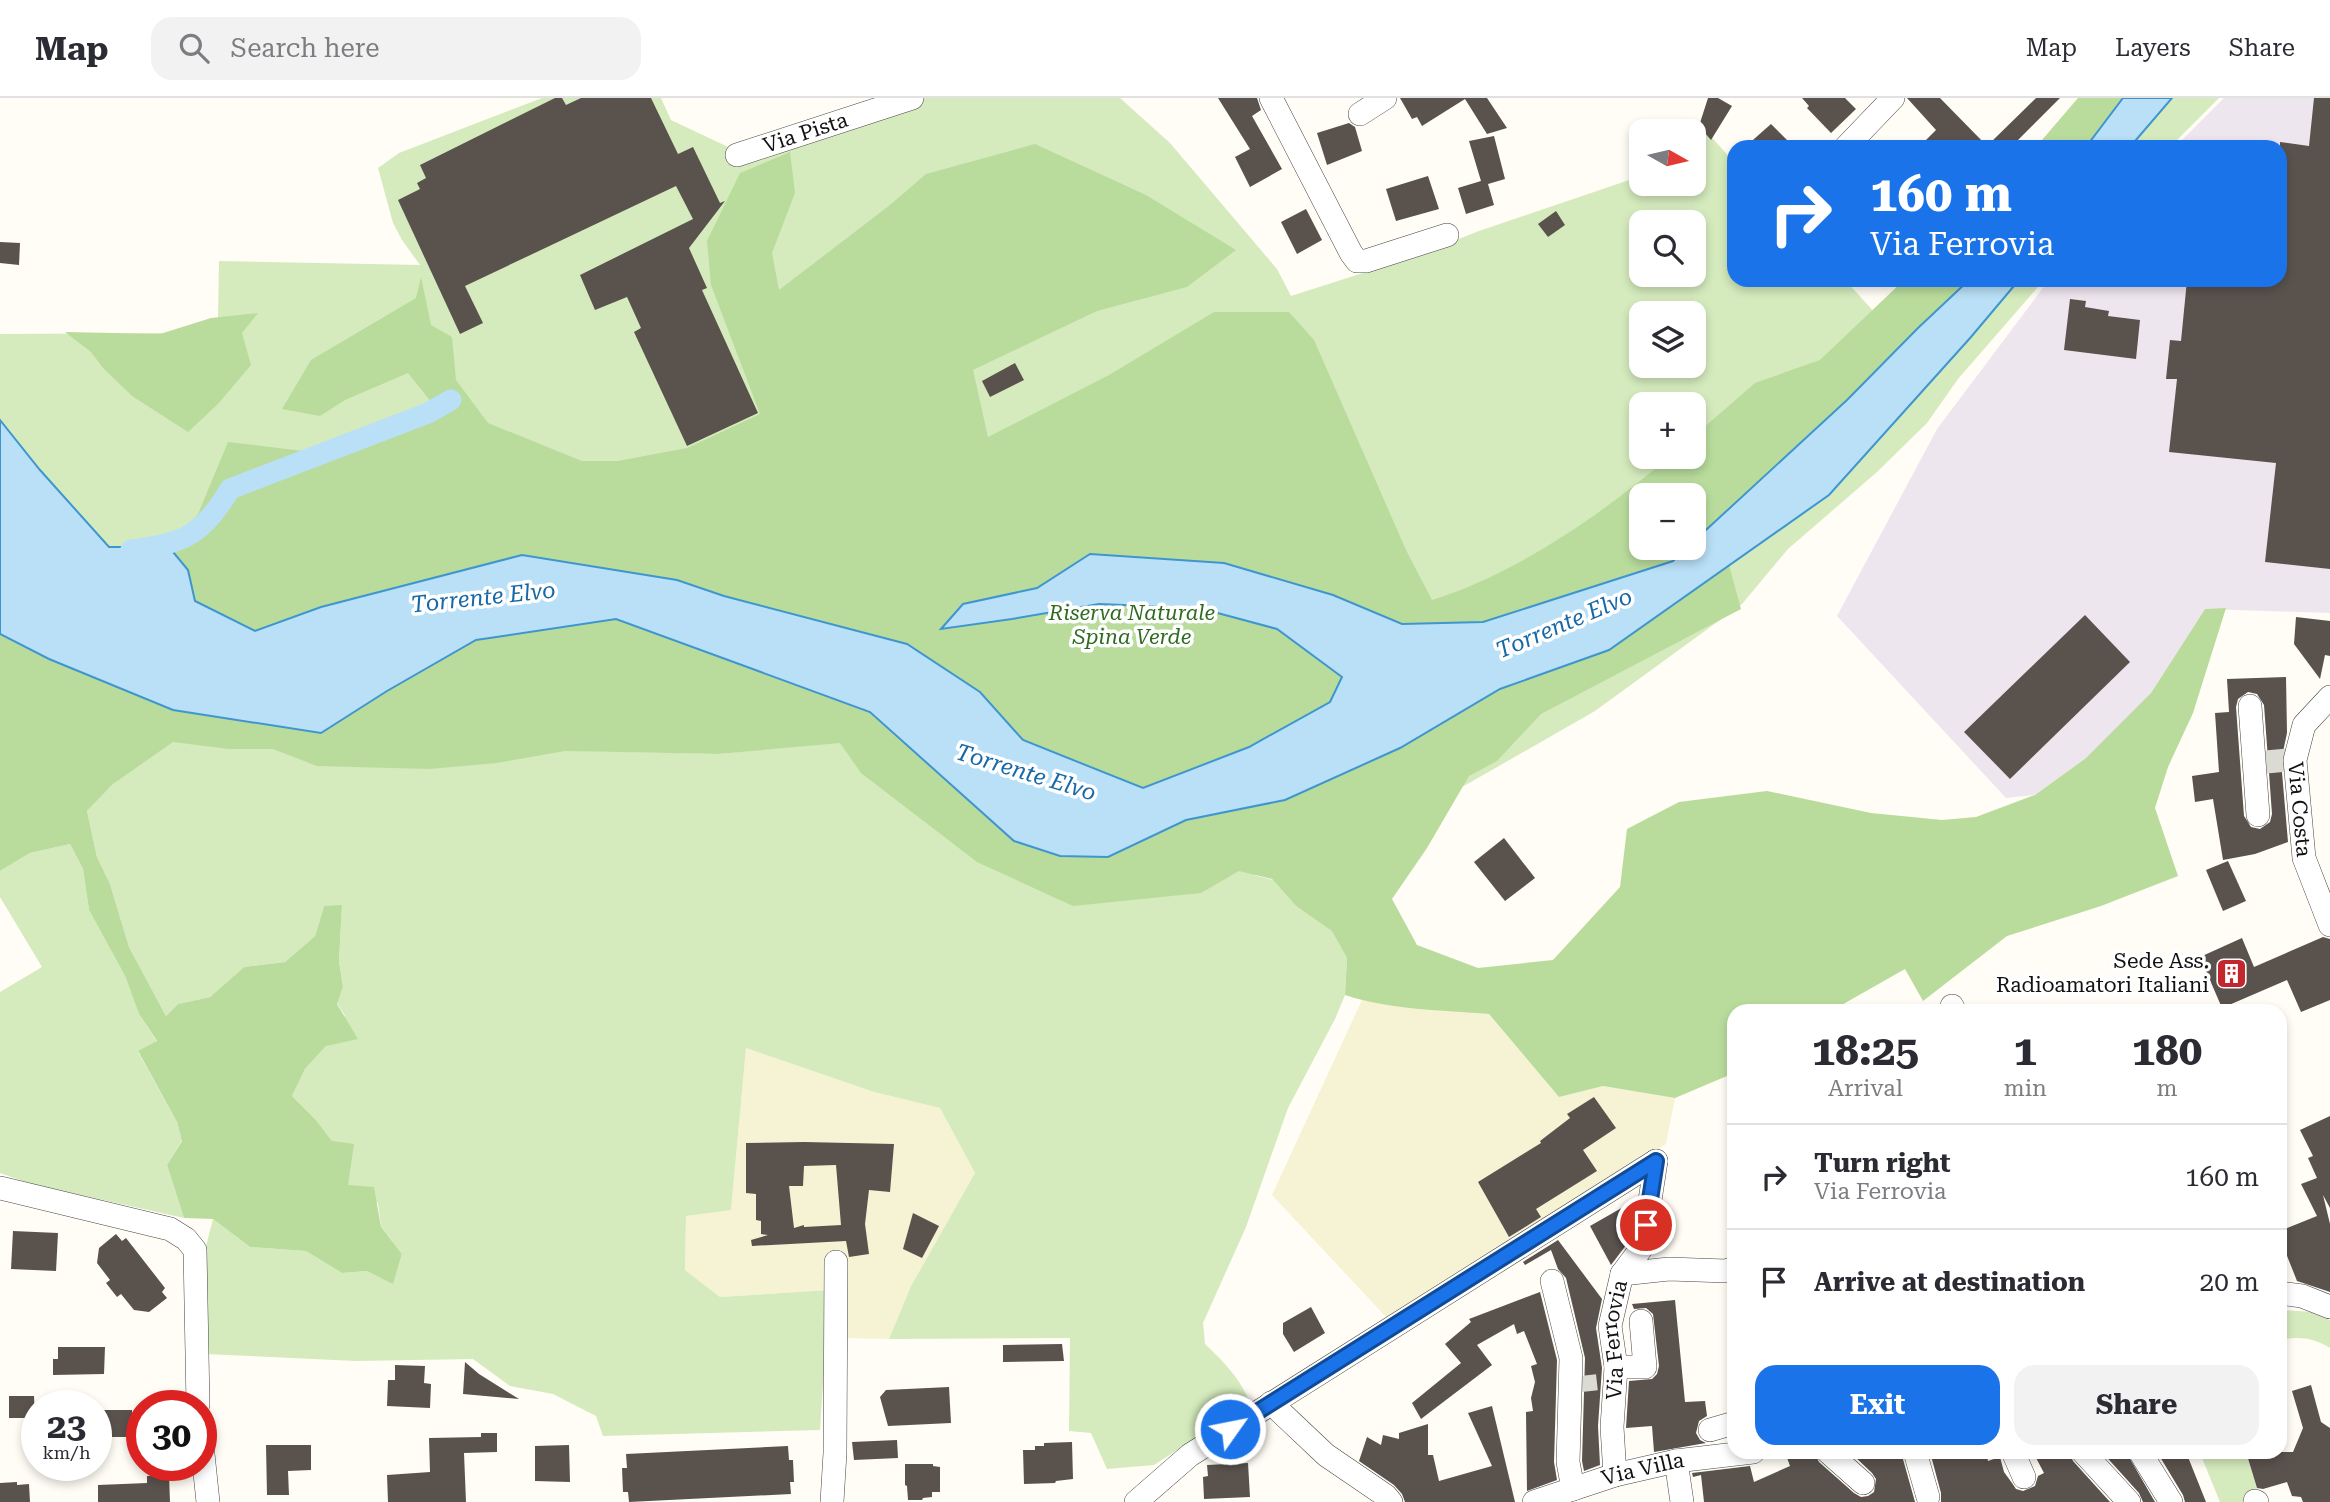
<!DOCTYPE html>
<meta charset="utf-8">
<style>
:root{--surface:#fff;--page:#f2f2f3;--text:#2b2b33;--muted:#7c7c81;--line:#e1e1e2;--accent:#1a73e8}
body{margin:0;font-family:"Roboto Serif",serif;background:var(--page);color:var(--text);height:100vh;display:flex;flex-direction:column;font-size:26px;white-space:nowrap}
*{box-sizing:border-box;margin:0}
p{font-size:23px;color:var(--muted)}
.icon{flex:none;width:38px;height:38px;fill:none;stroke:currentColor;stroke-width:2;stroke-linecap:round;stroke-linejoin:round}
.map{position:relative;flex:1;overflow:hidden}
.panel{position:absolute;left:1727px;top:906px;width:560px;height:455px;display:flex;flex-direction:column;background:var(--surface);border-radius:21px;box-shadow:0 4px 10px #0003}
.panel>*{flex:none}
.top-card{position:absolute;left:1727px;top:42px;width:560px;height:147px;border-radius:21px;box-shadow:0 4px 10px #0003;background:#1a73e8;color:#fff;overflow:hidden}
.needle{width:46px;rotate:98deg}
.buttons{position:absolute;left:1629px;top:21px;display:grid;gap:14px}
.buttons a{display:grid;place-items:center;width:77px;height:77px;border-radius:14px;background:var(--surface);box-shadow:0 4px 10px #0003;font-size:35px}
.speed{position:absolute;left:21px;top:1292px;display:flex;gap:14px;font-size:35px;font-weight:700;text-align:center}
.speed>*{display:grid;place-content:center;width:91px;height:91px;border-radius:50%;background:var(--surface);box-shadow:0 4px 10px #0003;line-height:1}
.speed small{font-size:18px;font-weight:400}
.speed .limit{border:10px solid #d22;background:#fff;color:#111}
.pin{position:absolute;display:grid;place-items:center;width:60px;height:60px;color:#fff;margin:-30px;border:4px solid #fff;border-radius:50%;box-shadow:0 2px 7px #0007}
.me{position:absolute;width:77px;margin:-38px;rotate:57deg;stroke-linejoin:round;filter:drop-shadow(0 0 5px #0008)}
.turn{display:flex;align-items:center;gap:24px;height:147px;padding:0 28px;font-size:32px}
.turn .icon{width:91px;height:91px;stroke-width:2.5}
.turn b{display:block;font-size:49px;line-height:60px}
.eta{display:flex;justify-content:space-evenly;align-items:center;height:119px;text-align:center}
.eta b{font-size:42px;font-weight:700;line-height:49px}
.primary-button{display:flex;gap:14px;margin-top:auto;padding:14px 28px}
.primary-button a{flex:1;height:80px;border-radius:21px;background:var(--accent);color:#fff;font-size:28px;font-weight:700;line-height:80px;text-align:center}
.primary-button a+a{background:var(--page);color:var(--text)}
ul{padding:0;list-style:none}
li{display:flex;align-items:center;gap:21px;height:105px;padding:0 28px;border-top:2px solid var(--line)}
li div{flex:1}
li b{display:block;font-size:26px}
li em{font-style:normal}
header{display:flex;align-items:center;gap:42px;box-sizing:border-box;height:98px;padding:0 35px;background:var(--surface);border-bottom:2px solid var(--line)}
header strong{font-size:33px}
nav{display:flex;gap:38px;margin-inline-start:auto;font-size:24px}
.search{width:490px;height:63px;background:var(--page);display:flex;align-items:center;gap:18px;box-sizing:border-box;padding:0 24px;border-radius:21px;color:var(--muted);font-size:26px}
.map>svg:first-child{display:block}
.industrial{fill:#eee6ef}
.farmland{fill:#f6f3d4}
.green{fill:#d5ebbd;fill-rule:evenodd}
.forest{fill:#b9dc9c}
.water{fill:#b9e0f7;stroke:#3f96cf;stroke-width:2}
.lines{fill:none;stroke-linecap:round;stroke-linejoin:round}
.canal{stroke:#b9e0f7;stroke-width:21}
.building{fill:#5a524d;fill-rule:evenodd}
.pedestrian-tunnel{stroke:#dbdad3;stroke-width:16;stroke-dasharray:16 8;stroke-linecap:butt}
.minor-tunnel{stroke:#dbdad3;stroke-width:23;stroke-dasharray:23 11;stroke-linecap:butt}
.minor-casing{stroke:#444;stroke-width:24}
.minor{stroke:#fff;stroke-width:23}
.route-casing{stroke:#114b97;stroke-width:18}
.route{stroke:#1a73e8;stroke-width:12}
.labels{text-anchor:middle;stroke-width:7;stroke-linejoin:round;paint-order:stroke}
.street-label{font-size:21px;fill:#111;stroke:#fff}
.park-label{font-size:21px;font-style:italic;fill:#2f6b1f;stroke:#fff}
.poi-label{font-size:21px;fill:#111;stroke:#fff;text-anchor:end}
.water-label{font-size:23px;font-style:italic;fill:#1768a6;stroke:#fff}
</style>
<header>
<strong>Map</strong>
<div class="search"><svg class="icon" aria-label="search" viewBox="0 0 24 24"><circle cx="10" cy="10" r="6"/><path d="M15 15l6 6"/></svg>Search here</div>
<nav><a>Map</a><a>Layers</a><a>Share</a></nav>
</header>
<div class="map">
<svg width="2330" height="1404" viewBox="0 0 2330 1404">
<rect width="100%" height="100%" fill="#fffdf5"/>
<!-- industrial -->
<path class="industrial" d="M2224 0H2330V515L2205 511 2151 595 2123 626 2086 660 2035 697 2006 700 1837 518 1937 331 2049 182H2280V49H2175Z"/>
<!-- farmland -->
<g class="farmland">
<path d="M1362 902 1489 916 1559 999 1603 988 1675 1000 1666 1046 1411 1207 1386 1219 1272 1097Z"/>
<path d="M746 950 874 994 940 1010 975 1075 911 1188 889 1241 847 1240 829 1192 720 1199 685 1172 686 1118 731 1111Z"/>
</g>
<!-- green -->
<g class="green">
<path d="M542 0H661L671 22 745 57 845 23 923 0H1120L1170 45 1277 171 1291 198 1416 158 1479 133 1641 78 1642 86H1694V44L1705 32 1734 64V182H1845L1886 227 1924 182H2044L1958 281 1927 325 1877 374 1788 451 1742 506 1595 613 1429 708 1254 777 1273 782 1296 808 1332 832 1347 860 1345 897 1335 921 1288 1010 1246 1129 1203 1225 1205 1246C1224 1264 1240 1280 1250 1305L1154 1367 1107 1371 1091 1335 1069 1333 1070 1240 889 1241 911 1188 975 1075 940 1010 874 994 746 950 731 1112 686 1118 685 1172 720 1199 829 1192 820 1332 603 1338 596 1318 553 1296 510 1288 473 1261 356 1263 205 1256V1152L213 1121 250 1149 306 1153 342 1175 367 1173 393 1185 402 1156 381 1129 378 1105 348 1087 332 1043 316 1022 292 998 305 971 326 948 345 918 337 905 343 889 339 863 342 808H324L315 838 285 864 244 869 210 899 178 906 166 918 129 849 110 786 97 759 87 713 113 686 146 661 0 746V236L180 235 218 220 219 163 420 167 402 142 393 125 378 70 399 55ZM1642 124H1694V177H1642ZM1642 215H1694V268H1642ZM1642 306H1694V359H1642ZM1642 397H1694V450H1642ZM811 647 719 656 585 653Z"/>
<path d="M2088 0H2219L2170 49H2053Z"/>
<path d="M70 746 83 771 89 812 125 878 139 916 157 944 138 954 177 1024 182 1042 167 1067 184 1120 31 1086 0 1075V894L42 869 0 799V773L30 755Z"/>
<path d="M2280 1212 2313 1214 2330 1222V1250C2314 1240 2299 1238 2280 1242Z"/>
<path d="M2200 1355H2246L2261 1404H2220Z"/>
</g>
<!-- forest -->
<g class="forest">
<path d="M2078 0H2123L2086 49H2036Z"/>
<path d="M1035 46 1146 97 1236 152 1187 189 1097 213 973 272 988 339 1109 277 1214 214H1289L1314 242 1406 452 1432 502C1514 477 1604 415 1669 359H1694V338L1755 285 1820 262 1904 182H1969L1918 230 1847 302 1694 443V397H1642V450H1686L1673 462 1483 524 1401 526 1333 497 1224 465 1090 456 1037 490 963 506 942 530 1012 521 1099 506 1199 510 1277 531 1342 579 1330 604 1249 649 1143 690 1023 642 980 594 724 498 677 482 625 475 255 533 195 503 188 472 169 449 198 416 228 344 303 353 375 331 432 305 408 275 345 302 320 318 282 311 311 262 416 200 421 179 431 227 452 239 456 282 488 325 582 363H618L687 350 760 316 711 187 707 143 740 75 790 54 795 95 772 155 779 192 890 107 926 76Z"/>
<path d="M258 215 242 235 251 267 218 306 188 334 132 298 103 270 91 254 65 234 160 236 211 220Z"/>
<path d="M1729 467 1741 511 1541 616 1497 663 1469 678 1427 750 1392 801 1417 847 1478 870 1553 862 1620 789 1627 731 1679 704 1767 693 1871 715 1942 722 1976 719 2035 697 2086 660 2151 595 2205 511 2226 510 2193 615 2168 669 2155 710 2178 778 2101 808 2007 838 1923 903 1905 871 1831 913 1734 914V975L1675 1000 1603 988 1559 999 1489 916C1441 912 1391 912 1345 897L1347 860 1332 833 1296 808 1272 781 1239 773 1201 795 1073 808 977 764 861 675 840 645 719 656 565 653 497 665 429 671 317 668 273 651H229L173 644 113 686 87 713 97 759 110 786 129 849 166 918 178 906 210 899 244 869 285 864 315 838 324 808 342 807 339 863 343 889 337 906 358 941 326 948 305 971 292 998 316 1022 332 1043 354 1046 348 1087 374 1089 381 1129 402 1156 393 1186 367 1173 342 1175 306 1153 250 1149 213 1121 184 1120 167 1067 182 1043 177 1024 138 953 157 943 139 916 125 878 89 812 83 771 70 746 30 755 0 773V536L49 561 173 612 321 635 387 593 476 542 616 520 870 614 1014 742 1108 759 1186 722 1285 702 1400 650 1500 591 1609 552Z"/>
</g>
<!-- water -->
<g class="water">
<path d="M2123 0H2172L2130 49H2086Z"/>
<path d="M1969 182H2019L1971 239 1829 397 1609 552 1500 591 1400 650 1285 702 1186 722 1108 759 1060 758 1014 743 870 614 616 521 476 542 387 593 321 635 173 612 49 561 0 536V322L40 372 109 449H169L188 472 195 503 255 533 321 509 522 457 677 482 724 498 907 546 980 594 1023 642 1143 690 1249 649 1330 604 1342 579 1277 531 1199 510 1099 506 1012 521 941 531 963 506 1037 490 1090 456 1224 465 1333 497 1402 526 1483 524 1673 463 1686 450H1694V443L1847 302 1918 230Z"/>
</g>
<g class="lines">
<!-- canal -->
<path class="canal" d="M131 452C183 446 203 437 230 391L428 315 451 302"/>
</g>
<!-- building -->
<g class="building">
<path d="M555 0H562L566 7 581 0H651L678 56 693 49 720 105 725 103 689 150 707 190 702 192 758 315 687 348 634 234 641 230 627 199 595 212 580 177 693 121 676 88 465 188 483 225 460 236 398 102 420 91 417 85 426 80 420 67Z"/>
<path d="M1218 0H1257L1261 12 1252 18 1282 71 1250 89 1235 59 1250 51Z"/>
<path d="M1400 0H1487L1507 30 1487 36 1465 1 1422 28 1417 19 1412 21Z"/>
<path d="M1708 0H1718L1732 8 1711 42 1699 28Z"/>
<path d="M1802 0H1845L1856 11 1831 35 1807 10 1809 8Z"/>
<path d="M1907 0H1940L1987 48 2036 0H2060L2011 49H1919L1936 32Z"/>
<path d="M2314 0H2330V471L2265 464 2276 365 2169 354 2177 281H2166L2170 242 2181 243 2187 182H2280V44L2309 48Z"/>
<path d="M1349 25 1355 29 1362 53 1327 67 1317 35Z"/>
<path d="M1771 26 1794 49H1745Z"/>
<path d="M1494 38 1505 81 1488 86 1494 107 1466 116 1458 90 1481 83 1469 43Z"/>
<path d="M1428 78 1439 111 1396 123 1386 91Z"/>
<path d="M1306 111 1322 142 1297 156 1281 124Z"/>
<path d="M1556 113 1565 127 1548 139 1538 126Z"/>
<path d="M0 144 20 145 19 167 0 165Z"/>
<path d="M2070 201 2086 203 2085 209 2109 213 2108 218 2140 222 2136 261 2064 252Z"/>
<path d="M1015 265 1024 282 990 299 982 283Z"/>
<path d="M2085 517 2130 564 2010 681 1964 634Z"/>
<path d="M2296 519 2330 523V558L2325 557 2320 581 2294 546Z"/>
<path d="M2286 579 2287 635 2281 663 2288 744 2255 756 2223 762 2213 701 2195 704 2192 678 2219 674 2215 615 2229 614 2227 581ZM2248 594 2257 596 2264 607 2272 716 2270 724 2260 731 2251 729 2244 718 2236 609 2238 601Z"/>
<path d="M1504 740 1535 780 1505 803 1474 764Z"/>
<path d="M2228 763 2246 803 2223 813 2206 772Z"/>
<path d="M2323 839 2330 841V902L2301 914 2287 882 2222 910 2200 859 2242 840 2254 869Z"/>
<path d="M1594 999 1616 1030 1583 1052 1597 1073 1536 1111 1541 1119 1509 1139 1478 1084 1541 1045 1540 1043 1570 1020 1567 1016Z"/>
<path d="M2330 1018V1110L2323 1097 2330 1126V1194L2297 1183 2280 1140V1133L2317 1118 2301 1086 2317 1080 2308 1060 2313 1058 2300 1032Z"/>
<path d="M804 1044 894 1046 890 1094 869 1092 865 1126 869 1156 849 1159 846 1143 752 1148 751 1142 768 1137 761 1136V1123L756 1122V1096L746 1095V1045ZM836 1067 841 1127 804 1129V1127L794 1130 789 1088H803L804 1068Z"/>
<path d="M1625 1108 1635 1110 1630 1142 1611 1167 1590 1128Z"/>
<path d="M913 1115 939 1128 922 1160 903 1151Z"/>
<path d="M13 1133 58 1135 56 1173 11 1171Z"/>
<path d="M116 1136 122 1143 126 1140 165 1190 162 1194 167 1200 149 1214 134 1212 121 1196 117 1199 106 1185 110 1182 97 1165 99 1150Z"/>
<path d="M1558 1142 1602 1201 1596 1230 1602 1270 1598 1328 1600 1367 1584 1373 1582 1363 1585 1260 1566 1180 1558 1171 1551 1152 1525 1167 1523 1164Z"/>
<path d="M1540 1194 1557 1262 1554 1364 1557 1382 1527 1393 1526 1314 1533 1313 1531 1300 1535 1284 1531 1268 1537 1266 1524 1233 1517 1236 1514 1226 1477 1247 1492 1267 1421 1321 1412 1305 1461 1265 1445 1246 1471 1224 1469 1221Z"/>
<path d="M1675 1202 1685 1304 1705 1303 1707 1318 1699 1323 1696 1335 1700 1342 1706 1345 1654 1354 1652 1328 1626 1330 1629 1283 1652 1281 1657 1276 1659 1268 1653 1216 1646 1210 1634 1211 1632 1206Z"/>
<path d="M1311 1209 1325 1235 1294 1254 1283 1236V1225Z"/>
<path d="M1062 1246 1064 1263 1003 1264V1247Z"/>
<path d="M58 1249H105L104 1276 53 1277V1261H58Z"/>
<path d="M465 1264 479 1276 519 1301 463 1296Z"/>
<path d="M395 1267 425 1268 424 1285 431 1286 430 1310 387 1308 388 1282H395Z"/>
<path d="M2311 1287 2321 1324 2330 1330V1404H2303L2301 1399 2292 1398 2287 1384 2263 1391 2257 1390 2246 1354H2293L2303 1330 2292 1293Z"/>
<path d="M949 1289 951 1325 888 1328 880 1299 886 1292Z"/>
<path d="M9 1298H34L35 1320H9Z"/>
<path d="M1492 1308 1515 1404H1405L1402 1396 1394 1387 1359 1363 1367 1339 1381 1347 1383 1337 1399 1341V1335L1428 1326V1357H1433L1439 1383 1492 1368 1468 1315Z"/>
<rect x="96" y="1312" width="36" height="27"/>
<path d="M481 1335H497V1354L464 1355 466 1404H388L387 1377 430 1374 429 1340 481 1339Z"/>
<path d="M897 1342 898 1360 854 1362 852 1344Z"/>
<path d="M1072 1344 1073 1381 1056 1383 1055 1385 1024 1386 1023 1352H1035V1348H1044V1345Z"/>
<path d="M266 1347H311V1372L288 1373 289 1397H267Z"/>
<path d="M569 1347 570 1384 535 1383V1348Z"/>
<path d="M788 1348 789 1362H793L794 1384H790L791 1396 629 1404 628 1394H623L622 1370H627L626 1356Z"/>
<path d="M1785 1354H1814L1819 1364 1854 1395 1861 1399 1868 1398 1874 1394 1876 1381 1872 1375 1850 1354H1901L1915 1404H1704L1701 1377 1693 1379 1692 1375 1750 1368 1754 1384 1790 1368Z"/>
<path d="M1930 1354H1986L1988 1363 2000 1359 2004 1374 2012 1385 2016 1391 2023 1393 2035 1388 2038 1378 2044 1375 2033 1354H2069L2073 1363 2110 1404H1941V1395Z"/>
<path d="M2102 1354H2126L2155 1404H2143L2139 1395Z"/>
<path d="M2157 1354H2186L2206 1404H2185L2183 1397Z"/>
<path d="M1248 1365 1250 1399 1204 1401 1203 1379 1208 1378 1207 1367Z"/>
<path d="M905 1366H933V1368L940 1369V1394H932V1399L923 1400 922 1402H908L907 1388 905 1387Z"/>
<path d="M169 1377 170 1404H98V1387L147 1385V1378Z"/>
<path d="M17 1384V1387L29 1386 30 1404H0V1385Z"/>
</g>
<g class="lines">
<!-- pedestrian-tunnel -->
<path class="pedestrian-tunnel" d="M1581 1286 1608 1283"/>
<!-- minor-tunnel -->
<path class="minor-tunnel" d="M2266 664 2288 662"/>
<defs>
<g id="minor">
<path d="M1271 0 1351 155 1357 163H1366L1447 137"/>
<path d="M1360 16 1385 0"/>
<path d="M1846 49 1893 0"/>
<path id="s1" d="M737 57 912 0"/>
<path id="s2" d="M2330 599 2304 627 2295 662 2304 760 2330 827"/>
<path d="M2250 608 2258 717"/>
<path d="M1952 908 1955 914"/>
<path d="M0 1090 170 1131 186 1141 195 1152 198 1307"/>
<path d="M1622 1176 1669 1171 1726 1173 1734 1170"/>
<path d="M1552 1183 1571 1260 1568 1364 1573 1391"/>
<path d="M2280 1195 2302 1198 2330 1209"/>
<path d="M1616 1269H1645L1641 1223"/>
<path d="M1271 1305 1326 1357 1386 1398 1391 1404"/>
<path d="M1710 1332 1734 1325"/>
<path d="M201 1337 208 1404"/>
<path d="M1828 1354 1863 1385"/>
<path d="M1915 1354 1928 1399"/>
<path d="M2013 1354 2024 1379"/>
<path d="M2083 1354 2129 1404"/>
<path d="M2140 1354 2171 1404"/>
<path d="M1676 1363 1682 1404"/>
<path id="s3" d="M1615 1377 1612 1329 1616 1269 1610 1228 1622 1176 1643 1148 1656 1063"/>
<path d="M2255 1403 2257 1404"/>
<path d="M832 1404 835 1355 836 1164"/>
<path d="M1136 1404 1190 1357 1656 1063"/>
<path id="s4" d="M1534 1404 1615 1377 1676 1363 1753 1354"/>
</g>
</defs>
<!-- minor casing -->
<use href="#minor" class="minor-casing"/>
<!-- minor -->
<use href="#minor" class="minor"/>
</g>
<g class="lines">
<defs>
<path id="route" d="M1230 1331 1656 1063 1646 1127"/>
</defs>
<!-- route casing -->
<use href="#route" class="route-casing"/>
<!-- route -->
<use href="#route" class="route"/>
</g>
<!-- icons -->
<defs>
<symbol id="building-square" viewBox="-11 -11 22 22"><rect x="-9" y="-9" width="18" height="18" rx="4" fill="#c4262e" stroke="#fff"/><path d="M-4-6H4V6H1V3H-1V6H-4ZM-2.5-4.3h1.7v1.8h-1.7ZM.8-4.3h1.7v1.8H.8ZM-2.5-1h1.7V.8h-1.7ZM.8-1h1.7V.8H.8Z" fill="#fff"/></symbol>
</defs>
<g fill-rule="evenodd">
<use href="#building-square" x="2214" y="858" width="35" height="35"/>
</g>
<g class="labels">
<!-- street labels -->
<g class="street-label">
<text dy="7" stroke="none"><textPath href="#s1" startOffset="72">Via Pista</textPath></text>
<text dy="7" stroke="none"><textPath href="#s2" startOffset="124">Via Costa</textPath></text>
<text dy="7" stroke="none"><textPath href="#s3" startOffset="136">Via Ferrovia</textPath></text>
<text dy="7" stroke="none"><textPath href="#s4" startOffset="114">Via Villa</textPath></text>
</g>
<!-- park labels -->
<g class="park-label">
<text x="1132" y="522">Riserva Naturale<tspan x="1132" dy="24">Spina Verde</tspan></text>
</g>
<!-- poi labels -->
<g class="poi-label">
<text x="2209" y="870">Sede Ass.<tspan x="2209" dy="24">Radioamatori Italiani</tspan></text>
</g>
<!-- water labels -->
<g class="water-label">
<text transform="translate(483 499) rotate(-6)" y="8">Torrente Elvo</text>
<text transform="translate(1564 525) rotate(-23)" y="8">Torrente Elvo</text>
<text transform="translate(1026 674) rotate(17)" y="8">Torrente Elvo</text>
</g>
</g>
</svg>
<div class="buttons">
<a><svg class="needle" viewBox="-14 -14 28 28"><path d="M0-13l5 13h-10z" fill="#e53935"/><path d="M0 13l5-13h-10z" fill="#7c7c81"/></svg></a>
<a><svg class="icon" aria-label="search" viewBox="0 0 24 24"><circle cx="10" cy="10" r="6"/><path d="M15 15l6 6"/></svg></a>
<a><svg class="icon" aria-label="layers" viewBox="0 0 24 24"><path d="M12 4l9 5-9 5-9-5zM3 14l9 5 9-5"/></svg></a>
<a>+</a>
<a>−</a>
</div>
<div class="speed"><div>23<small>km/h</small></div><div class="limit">30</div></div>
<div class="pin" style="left:1646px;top:1127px;background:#d93025"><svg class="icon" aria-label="arrive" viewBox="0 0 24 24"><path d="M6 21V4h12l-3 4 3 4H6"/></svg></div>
<svg class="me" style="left:1230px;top:1331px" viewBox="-20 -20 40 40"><circle r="17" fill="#1a73e8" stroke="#fff" stroke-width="3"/><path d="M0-11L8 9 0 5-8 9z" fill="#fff"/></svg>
<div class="top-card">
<div class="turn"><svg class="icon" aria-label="right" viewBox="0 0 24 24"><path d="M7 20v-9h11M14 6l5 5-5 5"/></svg><div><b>160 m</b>Via Ferrovia</div></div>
</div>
<section class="panel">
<div class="eta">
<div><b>18:25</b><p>Arrival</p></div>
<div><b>1</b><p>min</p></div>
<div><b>180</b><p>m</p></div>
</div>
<ul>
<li><svg class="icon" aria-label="right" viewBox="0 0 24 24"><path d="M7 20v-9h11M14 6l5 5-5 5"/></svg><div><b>Turn right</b><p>Via Ferrovia</p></div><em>160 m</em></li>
<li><svg class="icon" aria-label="arrive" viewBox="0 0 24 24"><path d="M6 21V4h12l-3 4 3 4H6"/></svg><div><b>Arrive at destination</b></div><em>20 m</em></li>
</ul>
<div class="primary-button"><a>Exit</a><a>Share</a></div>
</section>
</div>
